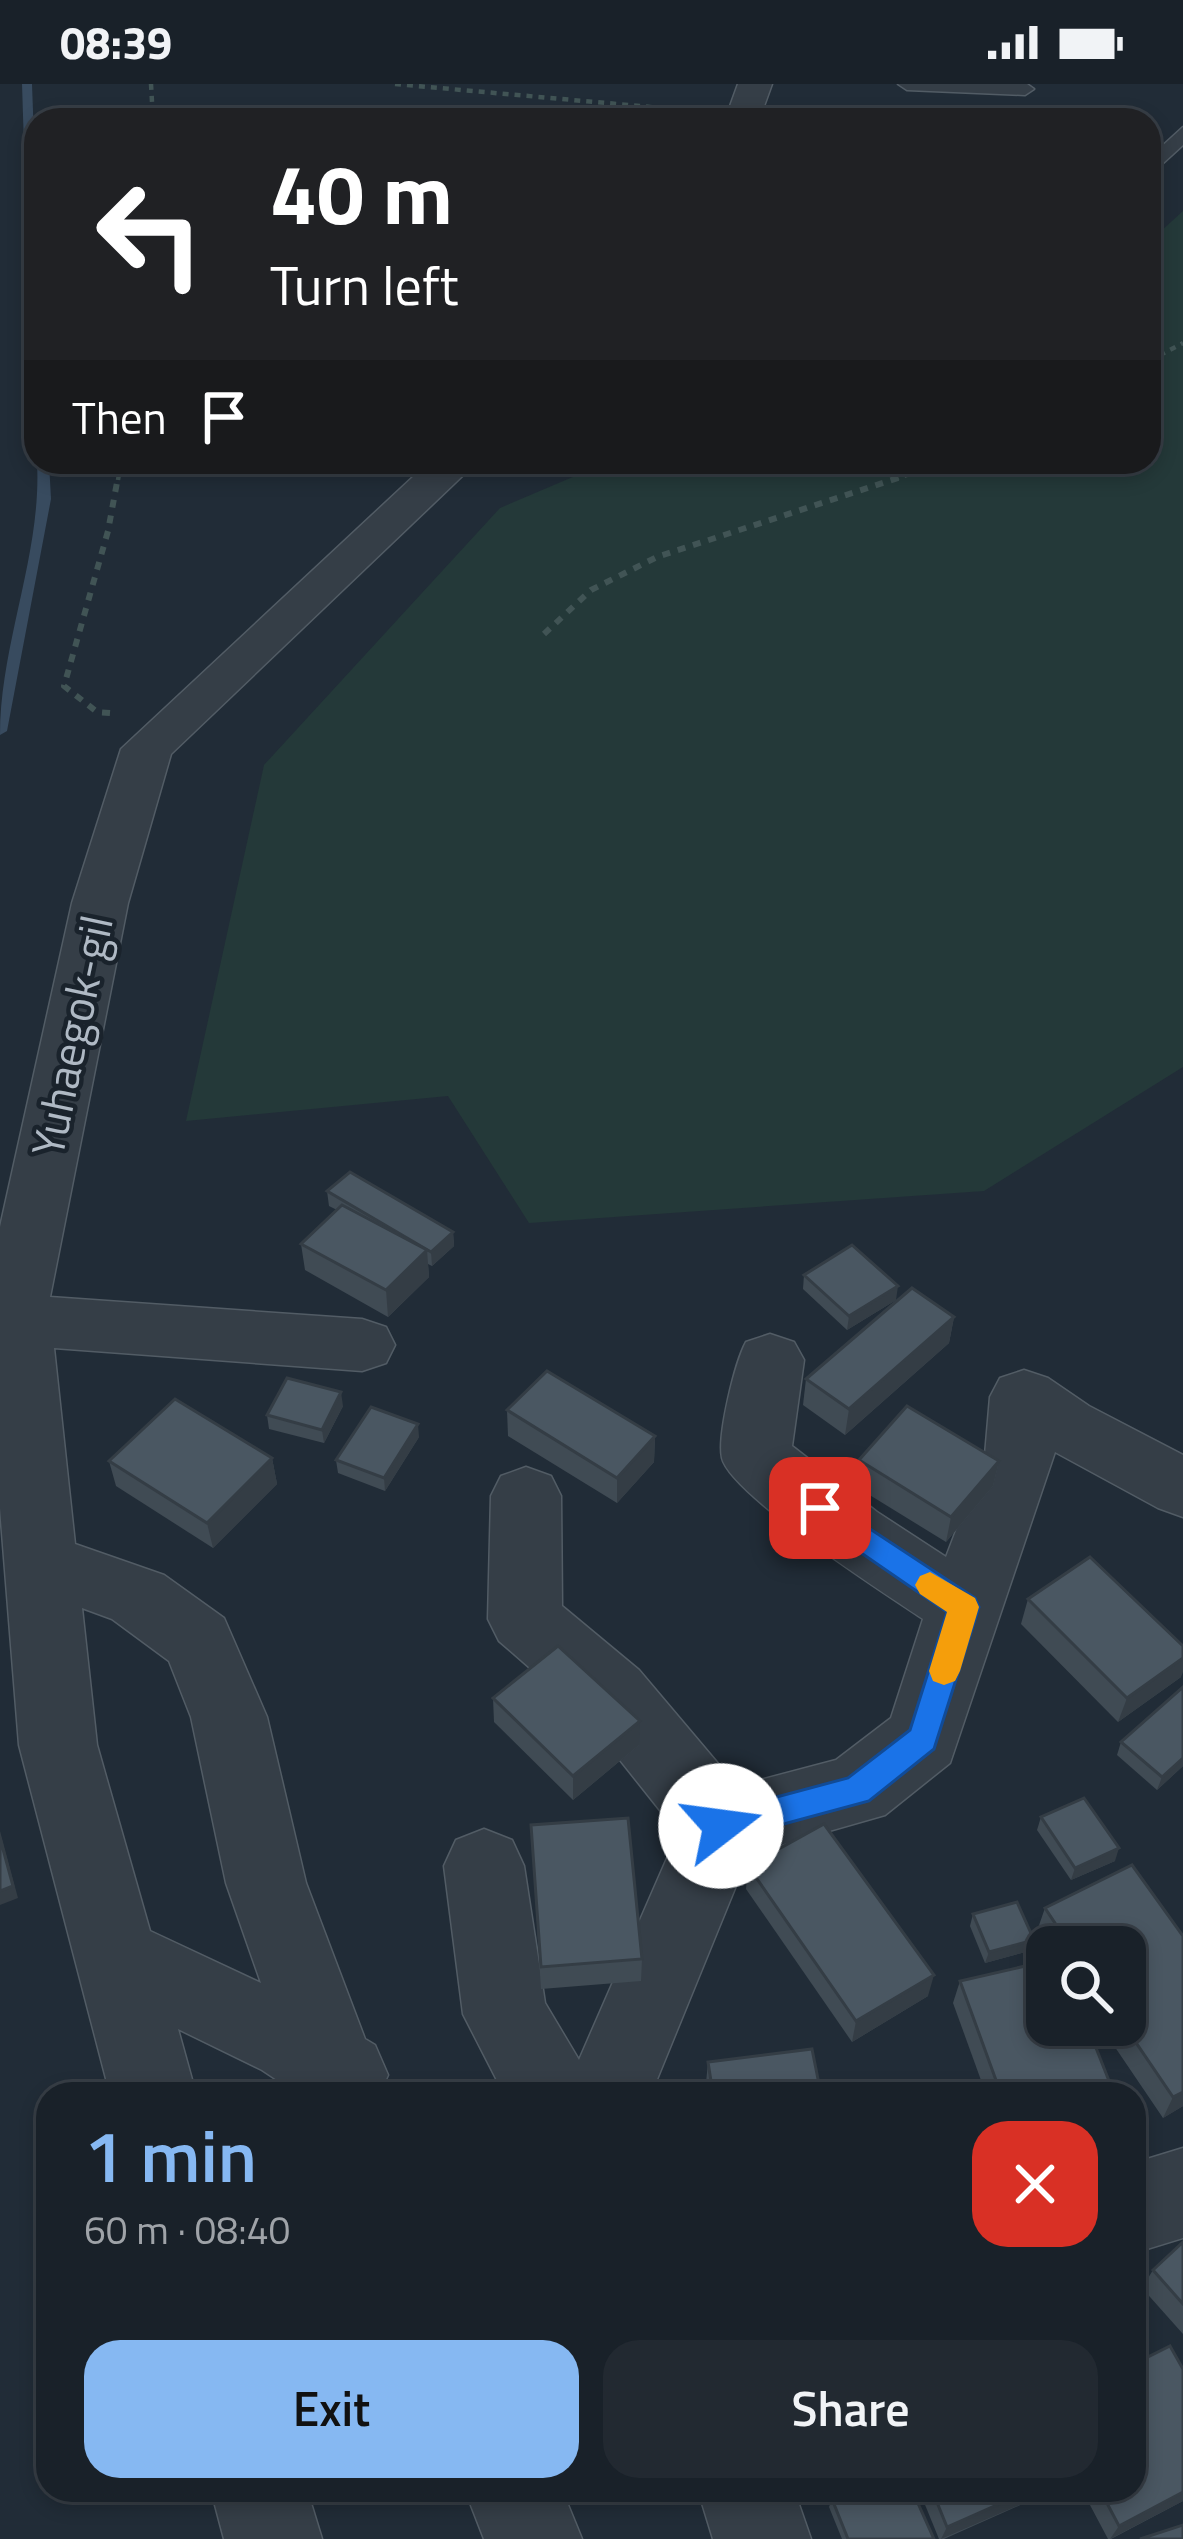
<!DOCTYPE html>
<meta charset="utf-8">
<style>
:root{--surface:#192129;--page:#222931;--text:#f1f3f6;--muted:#9fa3a8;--line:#373e46;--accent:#86b8f2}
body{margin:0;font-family:"Titillium Web",sans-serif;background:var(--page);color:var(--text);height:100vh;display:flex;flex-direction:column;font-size:45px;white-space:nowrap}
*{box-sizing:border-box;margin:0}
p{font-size:39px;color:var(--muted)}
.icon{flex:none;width:66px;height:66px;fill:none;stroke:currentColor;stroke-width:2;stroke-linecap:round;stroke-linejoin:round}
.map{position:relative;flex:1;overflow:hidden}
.drawer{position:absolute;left:36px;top:1998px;width:1110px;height:420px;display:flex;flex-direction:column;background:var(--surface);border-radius:36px;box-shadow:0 6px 18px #0003,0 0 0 3px var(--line)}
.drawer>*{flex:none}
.banner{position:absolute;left:24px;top:24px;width:1137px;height:366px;border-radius:36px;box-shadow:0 6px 18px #0003,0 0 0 3px var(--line);background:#202124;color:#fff;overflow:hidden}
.fabs{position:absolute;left:1026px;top:1842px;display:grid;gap:24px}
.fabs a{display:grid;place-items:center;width:120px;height:120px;border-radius:24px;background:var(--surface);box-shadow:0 6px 18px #0003,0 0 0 3px var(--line);font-size:60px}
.pin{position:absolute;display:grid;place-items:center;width:102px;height:102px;color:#fff;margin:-51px;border-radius:24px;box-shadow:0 6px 18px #0006}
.me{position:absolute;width:132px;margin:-66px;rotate:75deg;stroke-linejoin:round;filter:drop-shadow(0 0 9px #0008)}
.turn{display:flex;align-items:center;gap:42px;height:252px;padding:0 48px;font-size:54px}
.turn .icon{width:156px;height:156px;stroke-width:2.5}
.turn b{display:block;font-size:84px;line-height:102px}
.then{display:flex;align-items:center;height:114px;padding:0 48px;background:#0003;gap:24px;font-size:45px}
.round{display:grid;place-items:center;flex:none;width:126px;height:126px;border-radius:36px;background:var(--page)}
.head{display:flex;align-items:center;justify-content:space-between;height:204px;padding:0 48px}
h1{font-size:72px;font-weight:600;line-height:90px;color:var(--accent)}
.cta{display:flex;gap:24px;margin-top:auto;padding:24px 48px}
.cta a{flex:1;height:138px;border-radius:36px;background:var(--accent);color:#111;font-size:48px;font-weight:600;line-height:138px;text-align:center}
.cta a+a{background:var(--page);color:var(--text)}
.status{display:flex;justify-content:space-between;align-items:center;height:84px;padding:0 60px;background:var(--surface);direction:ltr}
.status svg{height:33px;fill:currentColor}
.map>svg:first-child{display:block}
.green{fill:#243939}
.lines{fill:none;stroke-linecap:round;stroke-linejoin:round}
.stream{fill:#384b5f;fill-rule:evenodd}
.lane-casing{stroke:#525c65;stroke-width:3}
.street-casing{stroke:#525c65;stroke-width:3}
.path-far1{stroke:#415455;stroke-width:4.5;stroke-dasharray:6 6;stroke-linecap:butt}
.path{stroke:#415455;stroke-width:6;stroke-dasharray:8 8;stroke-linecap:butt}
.lane{fill:#353e47;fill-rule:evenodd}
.street{fill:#353e47;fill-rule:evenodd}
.wall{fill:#404b54}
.shaded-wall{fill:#343d45}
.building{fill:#4a5762;stroke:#343d45;stroke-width:3}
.route{fill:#1a73e8;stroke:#114b97;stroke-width:3}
.slow{fill:#f59e0b}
.labels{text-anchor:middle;stroke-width:9;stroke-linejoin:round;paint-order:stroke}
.street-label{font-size:45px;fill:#afb9c4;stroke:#1a232c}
</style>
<div class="status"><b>08:39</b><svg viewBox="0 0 49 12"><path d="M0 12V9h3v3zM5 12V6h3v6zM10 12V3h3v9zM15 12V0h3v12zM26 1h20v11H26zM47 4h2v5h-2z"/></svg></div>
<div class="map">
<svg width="1183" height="2455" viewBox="0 0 1183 2455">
<rect width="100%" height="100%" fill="#212c37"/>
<!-- green -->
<path class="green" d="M1183 127V983L984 1107 529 1139 448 1012 186 1037 264 681 500 424 608 378H1149V158Z"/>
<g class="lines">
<!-- stream -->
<g class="stream">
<path d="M22 0H32L36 110V252L30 249Z"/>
<path d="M37 378H49L51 415 7 647 0 651C0 559 42 470 37 378Z"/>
</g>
<defs>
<g id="lane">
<path d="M898 0H1027L1034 5 1025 11 907 6Z"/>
<path d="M1183 43V61L1149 92V74Z"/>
</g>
<g id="street">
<path d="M738 0H772L759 36H725Z"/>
<path d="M429 378H477L171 670 128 819 50 1213 362 1235 386 1243 395 1261 386 1279 362 1287 54 1264 75 1460 164 1491 224 1534 267 1633 306 1799 365 1955 375 1961 388 1991 383 2002 386 2010H298L262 1986 178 1945 196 2010H110L19 1661 0 1424V1143L72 819 121 665ZM82 1524 112 1535 169 1577 191 1633 226 1799 261 1899 150 1847 97 1661Z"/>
<path d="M770 1250 794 1258 804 1276 792 1362 877 1428 946 1473 985 1371 990 1313 1000 1294 1024 1286 1048 1294 1089 1322 1183 1371V1433L1158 1424 1055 1368 950 1679 885 1731 749 1770 651 2010H504L463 1930 444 1782 456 1756 484 1745 512 1756 524 1782 545 1919 579 1976 678 1749 585 1632 499 1557 488 1535 491 1412 501 1392 526 1383 551 1392 561 1412 562 1522 639 1586 737 1702 836 1676 891 1634 923 1535C887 1511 730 1410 722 1374 717 1352 735 1278 746 1258Z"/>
<path d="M1183 2064V2154L1134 2169V2079Z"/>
<path d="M211 2406H307L322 2455H224Z"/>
<path d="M465 2406H562L582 2455H484Z"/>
<path d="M698 2406H794L811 2455H713Z"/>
</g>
</defs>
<!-- lane casing -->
<use href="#lane" class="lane-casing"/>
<!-- street casing -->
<use href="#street" class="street-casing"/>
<!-- path-far1 -->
<g class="path-far1">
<path d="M151 0 153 36"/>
<path d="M395 0 695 27"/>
<path d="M1149 277 1183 259"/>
<path d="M118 396 121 378"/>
<path d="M893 396 942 378"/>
</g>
<!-- path -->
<g class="path">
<path d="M544 550 591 506 657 473 901 393"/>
<path d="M110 629 97 628 64 602 108 447 118 393"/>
</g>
<!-- lane -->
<use href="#lane" class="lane"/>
<!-- street -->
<use href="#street" class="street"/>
</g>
<!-- wall -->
<g class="wall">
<path d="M327 1107 453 1148 454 1162 432 1182 428 1180 429 1193 388 1233 305 1186 301 1160 337 1126 329 1122Z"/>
<path d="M804 1191 896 1216 847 1246 803 1205Z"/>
<path d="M954 1233 949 1259 845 1351 803 1321 806 1295Z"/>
<path d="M343 1322 324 1359 269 1345 267 1331Z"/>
<path d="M507 1326 655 1352 654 1378 617 1419 508 1352Z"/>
<path d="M419 1353 385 1407 338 1389 336 1376Z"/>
<path d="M272 1374 277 1400 213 1464 116 1402 109 1377Z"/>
<path d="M859 1376 999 1377 993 1402 946 1458 855 1402Z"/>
<path d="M1028 1515 1181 1593 1118 1638 1021 1540Z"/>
<path d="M493 1614 639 1661 573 1716 494 1638Z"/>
<path d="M1121 1658 1183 1682 1157 1706 1117 1671Z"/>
<path d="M1041 1733 1115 1777 1071 1796 1037 1746Z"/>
<path d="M531 1741 642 1875 641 1897 541 1905Z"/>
<path d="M748 1782 928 1912 852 1958 746 1805Z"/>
<path d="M1045 1824 1183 1852V2022L1163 2034 1100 1941H1125V1863H1048L1037 1847Z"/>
<path d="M973 1830 1034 1856 1029 1867 985 1879 970 1842Z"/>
<path d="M960 1897 1112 2010H986L953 1919Z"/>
<path d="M708 1978 821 2010H708L706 1999Z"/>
<path d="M1183 2158V2250L1142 2204 1153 2186Z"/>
<path d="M919 2406H1054L944 2455H939Z"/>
<path d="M1082 2406H1134L1183 2417 1111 2455H1108Z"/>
<path d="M832 2415 934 2455H842L829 2423Z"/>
</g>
<!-- shaded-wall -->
<g class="shaded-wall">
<path d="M453 1148 454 1162 432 1182 431 1168Z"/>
<path d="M427 1166 429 1193 388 1233 386 1206Z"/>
<path d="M898 1202 896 1216 847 1246 849 1232Z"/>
<path d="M954 1233 949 1259 845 1351 849 1325Z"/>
<path d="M341 1308 343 1322 324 1359 322 1346Z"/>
<path d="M418 1340 419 1353 385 1407 384 1394Z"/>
<path d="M655 1352 654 1378 617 1419V1394Z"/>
<path d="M272 1374 277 1400 213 1464 207 1439Z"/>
<path d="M999 1377 993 1402 946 1458 951 1433Z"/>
<path d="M1183 1574V1588L1181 1593 1118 1638 1127 1614Z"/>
<path d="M640 1637 639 1661 573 1716V1692Z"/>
<path d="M1183 1674V1682L1157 1706 1162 1693Z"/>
<path d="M0 1747 18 1814 0 1821Z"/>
<path d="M1119 1764 1115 1777 1071 1796 1075 1784Z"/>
<path d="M1034 1856 1029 1867 985 1879 989 1868Z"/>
<path d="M934 1891 928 1912 852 1958 856 1937Z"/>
<path d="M1183 2008V2022L1163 2034 1173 2013Z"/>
<path d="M1031 2406H1054L941 2455 947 2443Z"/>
<path d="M1183 2408V2417L1110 2455 1119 2442Z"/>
</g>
<!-- building -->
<g class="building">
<path d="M350 1088 453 1148 431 1168 327 1107Z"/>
<path d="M342 1121 427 1166 386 1206 301 1160Z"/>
<path d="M852 1161 898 1202 849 1232 804 1191Z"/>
<path d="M912 1204 954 1233 849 1325 806 1295Z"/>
<path d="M547 1287 655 1352 617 1394 507 1326Z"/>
<path d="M287 1294 341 1308 322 1346 267 1331Z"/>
<path d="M175 1315 272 1374 207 1439 109 1377Z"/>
<path d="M907 1322 999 1377 951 1433 859 1376Z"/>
<path d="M371 1323 418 1340 384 1394 336 1376Z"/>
<path d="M1090 1473 1183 1562V1574L1127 1614 1028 1515Z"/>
<path d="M558 1562 640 1637 573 1692 493 1614Z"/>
<path d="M1183 1603V1674L1162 1693 1121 1658Z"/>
<path d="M1084 1714 1119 1764 1075 1784 1041 1733Z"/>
<path d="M628 1734 642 1875 541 1883 531 1741Z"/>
<path d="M824 1740 934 1891 856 1937 748 1782Z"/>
<path d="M0 1754 13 1802 0 1807Z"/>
<path d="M1132 1781 1183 1852V2008L1173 2013 1124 1941 1125 1863H1071L1045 1824Z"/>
<path d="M1017 1818 1034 1856 989 1868 973 1830Z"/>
<path d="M1047 1877V1941H1087L1113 2007 1101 2010H1001L960 1897Z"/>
<path d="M812 1965 821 2010H713L708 1978Z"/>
<path d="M1183 2158V2220L1153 2186Z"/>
<path d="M1170 2262 1183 2285V2408L1119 2442 1100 2406H1134V2280Z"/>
<path d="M852 2406H912L934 2455H848L832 2415Z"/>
<path d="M932 2406H1031L947 2443Z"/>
<path d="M1183 2441V2455H1140Z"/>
</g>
<!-- route -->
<path class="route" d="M820 1412 975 1514 979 1523 934 1665 869 1717 721 1757 709 1752 704 1742 709 1731 848 1694 910 1646 947 1528 809 1433 805 1424 809 1416Z"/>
<!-- slow -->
<path class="slow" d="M930 1488 975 1514 979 1523 960 1587 955 1597 944 1601 933 1597 929 1587 947 1528 920 1510 915 1501 920 1492Z"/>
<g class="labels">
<!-- street labels -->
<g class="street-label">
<text transform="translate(72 952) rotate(-78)" y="16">Yuhaegok-gil</text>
</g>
</g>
</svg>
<div class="fabs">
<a><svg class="icon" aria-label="search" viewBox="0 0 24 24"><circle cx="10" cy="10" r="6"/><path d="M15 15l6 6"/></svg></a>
</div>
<div class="pin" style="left:820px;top:1424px;background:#d93025"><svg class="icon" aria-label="arrive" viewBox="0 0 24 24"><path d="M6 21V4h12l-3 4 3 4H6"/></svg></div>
<svg class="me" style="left:721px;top:1742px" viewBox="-20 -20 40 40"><circle r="19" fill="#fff"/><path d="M0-13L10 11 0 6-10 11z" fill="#1a73e8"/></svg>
<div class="banner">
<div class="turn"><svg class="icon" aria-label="left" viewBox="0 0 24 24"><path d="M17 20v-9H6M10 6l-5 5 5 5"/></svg><div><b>40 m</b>Turn left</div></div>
<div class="then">Then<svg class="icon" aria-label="arrive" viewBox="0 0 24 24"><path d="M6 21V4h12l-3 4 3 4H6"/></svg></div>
</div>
<section class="drawer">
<div class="head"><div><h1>1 min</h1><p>60 m · 08:40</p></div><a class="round" style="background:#d93025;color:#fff"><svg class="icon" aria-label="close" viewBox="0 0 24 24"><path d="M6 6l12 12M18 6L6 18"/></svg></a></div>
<div class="cta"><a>Exit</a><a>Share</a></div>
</section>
</div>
